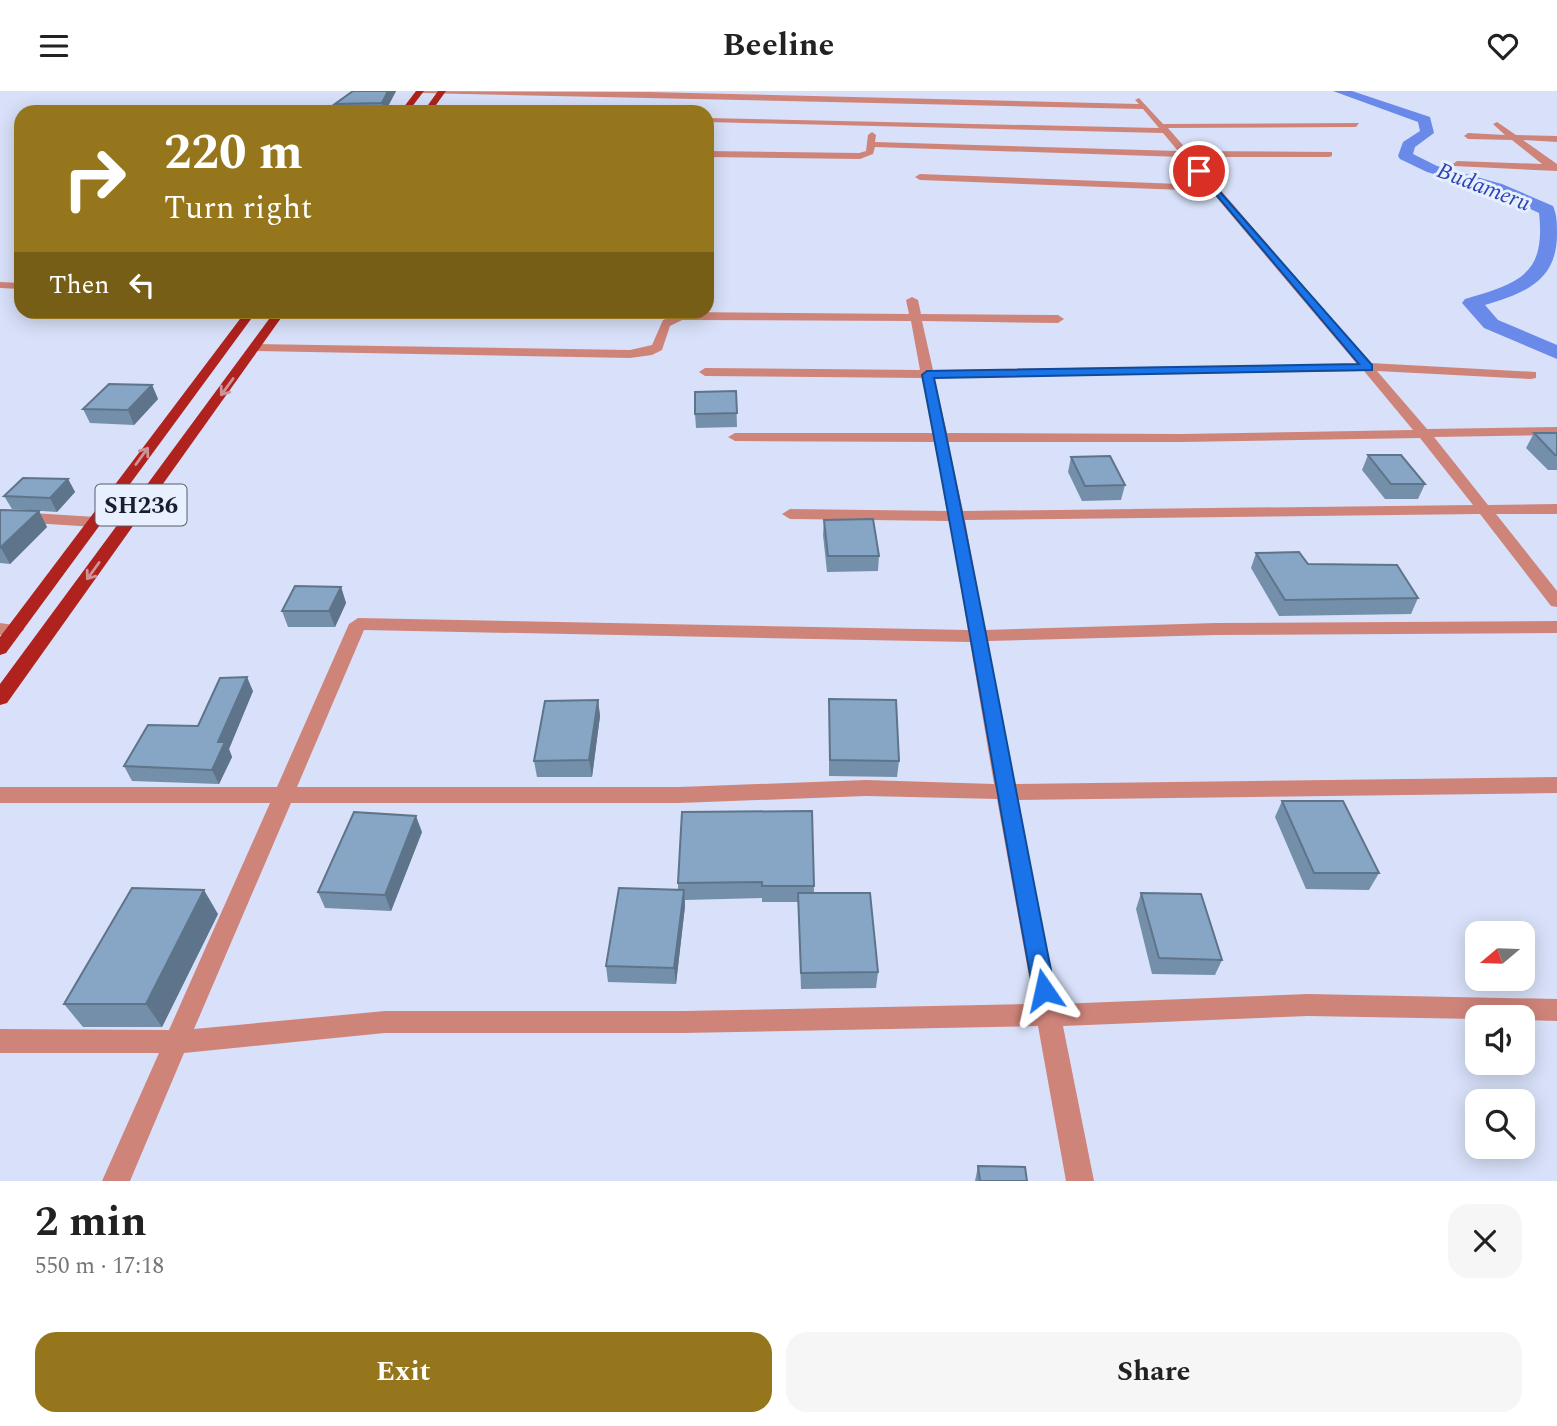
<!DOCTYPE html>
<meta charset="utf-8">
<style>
:root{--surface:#fff;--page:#f6f6f6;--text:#222;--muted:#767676;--accent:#95761d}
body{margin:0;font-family:Spectral,serif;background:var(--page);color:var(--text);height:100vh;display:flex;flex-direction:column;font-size:26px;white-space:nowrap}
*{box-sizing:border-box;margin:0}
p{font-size:23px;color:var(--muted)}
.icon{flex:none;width:38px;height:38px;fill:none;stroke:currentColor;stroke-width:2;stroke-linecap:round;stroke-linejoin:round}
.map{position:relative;height:1090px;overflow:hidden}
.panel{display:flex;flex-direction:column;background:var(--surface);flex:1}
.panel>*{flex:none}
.guide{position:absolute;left:14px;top:14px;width:700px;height:214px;border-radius:21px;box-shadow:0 4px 18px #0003;background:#95761d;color:#fff;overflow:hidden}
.needle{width:46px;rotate:251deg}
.controls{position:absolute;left:1465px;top:830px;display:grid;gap:14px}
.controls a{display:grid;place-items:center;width:70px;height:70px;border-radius:14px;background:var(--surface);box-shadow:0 4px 18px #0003;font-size:35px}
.pin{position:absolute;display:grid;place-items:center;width:60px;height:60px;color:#fff;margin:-30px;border:4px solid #fff;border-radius:50%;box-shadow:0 2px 7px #0007}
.me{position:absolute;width:77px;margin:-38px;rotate:349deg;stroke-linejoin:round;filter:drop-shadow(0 0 5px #0008)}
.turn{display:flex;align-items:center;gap:24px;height:147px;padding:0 35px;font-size:32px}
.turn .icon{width:91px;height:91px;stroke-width:2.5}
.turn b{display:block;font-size:49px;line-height:60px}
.then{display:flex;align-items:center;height:66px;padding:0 35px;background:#0003;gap:14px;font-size:26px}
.round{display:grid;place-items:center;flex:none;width:74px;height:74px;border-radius:21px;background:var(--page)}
.overview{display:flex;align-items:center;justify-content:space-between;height:119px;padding:0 35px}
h1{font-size:42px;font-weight:700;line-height:52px}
.cta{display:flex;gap:14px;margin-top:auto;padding:14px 35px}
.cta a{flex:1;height:80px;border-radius:21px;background:var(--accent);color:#fff;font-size:28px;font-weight:700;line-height:80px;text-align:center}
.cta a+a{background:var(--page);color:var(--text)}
header{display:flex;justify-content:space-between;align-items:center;height:91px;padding:0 35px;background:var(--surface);font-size:32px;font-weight:700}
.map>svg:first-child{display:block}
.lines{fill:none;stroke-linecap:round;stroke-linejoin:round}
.canal{fill:#6a8aea;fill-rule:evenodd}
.street{fill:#cf847a;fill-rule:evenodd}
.primary{fill:#af221d;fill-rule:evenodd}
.wall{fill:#748fa9}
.shaded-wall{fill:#5e748a}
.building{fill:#87a6c5;stroke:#5e748a;stroke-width:2}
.oneway{stroke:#ce9399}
.route{fill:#1a73e8;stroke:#114b97;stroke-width:2}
.labels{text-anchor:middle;stroke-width:6;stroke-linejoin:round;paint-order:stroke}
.far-water-label{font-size:23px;font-style:italic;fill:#2c45b5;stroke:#e8efff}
.shield{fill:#e8efff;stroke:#575d6b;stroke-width:2}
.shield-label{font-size:24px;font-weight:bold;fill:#191e2c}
</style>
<header><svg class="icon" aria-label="menu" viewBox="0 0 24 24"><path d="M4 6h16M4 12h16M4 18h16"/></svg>Beeline<svg class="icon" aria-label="heart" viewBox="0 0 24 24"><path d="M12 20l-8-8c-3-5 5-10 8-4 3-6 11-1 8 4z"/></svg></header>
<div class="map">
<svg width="1557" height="1090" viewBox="0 0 1557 1090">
<rect width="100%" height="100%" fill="#d8e1f9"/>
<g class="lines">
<!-- canal -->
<path class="canal" d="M1333 0H1352L1430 26 1434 42 1415 56 1413 63 1437 75 1502 93 1553 115C1557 124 1557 133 1557 143 1557 190 1525 202 1485 214L1498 229 1557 254V268L1484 237 1462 212 1465 208C1519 192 1546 184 1539 122L1490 99 1427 81 1400 68 1398 65 1403 51 1420 40 1418 31Z"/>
<!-- street -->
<g class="street">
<path d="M416 0 648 1 1139 13 1135 9 1139 7 1163 33 1359 32 1356 36 1168 37 1188 60 1332 61V65L1329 66H1192L1370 272 1536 281V287L1531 288 1377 280 1427 338 1557 336V344L1434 346 1488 414 1557 413V423H1496L1557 500V516L1551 515 1480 423 965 429 985 539 1216 532 1557 530V542L1216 544 987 550 1014 693 1557 686V702L1017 709 1058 913 1308 903 1557 908V930L1522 929V926H1477V928L1308 925 1063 935 1094 1090H1066L1038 935 683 942H385L184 962 130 1090H102L159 962H0V938L169 939 270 712H0V696H277L349 533 358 527 968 539 950 430 790 428 782 423 790 418 948 420 934 351 735 350 728 346 735 342H933L922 287 705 285 699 281 705 277 920 279 911 230 682 229 670 235 662 259 652 264 630 267 256 260 252 259V253L630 259 652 254 663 229 682 221 909 223 906 209 912 206 918 209 921 223 1058 224 1064 228 1058 232 922 230 933 279 1357 273 1211 100 920 89 915 86 920 83 1206 94 1183 66 875 56 873 63 860 68 707 66V60L859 62 866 60 868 44 872 41 876 44 875 51 1178 60 1163 42 707 31V27L1159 37 1143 18 420 2ZM1364 280 1413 339 1182 343 947 342 934 287ZM1420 347 1473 414 963 420 948 351H1182ZM364 539 970 551 994 693 866 689 679 696H297ZM866 705 997 708 1034 913 683 920H385L194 938 291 712H679Z"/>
<path d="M1497 31 1516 44 1557 45V51L1523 49 1557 73V80L1454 75 1453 73 1457 70 1542 73 1512 49 1468 48 1464 45 1468 42 1505 44 1493 33Z"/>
<path d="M0 191 21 192V198L0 197Z"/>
<path d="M0 420 96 426 104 431 96 436 0 430Z"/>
<path d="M0 532 21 535 24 539 15 545 0 544Z"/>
</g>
<!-- primary -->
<g class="primary">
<path d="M416 0H424L408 21H400Z"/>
<path d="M438 0H446L431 21H423Z"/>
<path d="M246 220H257L6 562 0 564V546Z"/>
<path d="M275 220H286L7 612 0 614V593Z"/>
</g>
</g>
<!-- wall -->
<g class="wall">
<path d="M353 0H396L385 21H336L335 13Z"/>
<path d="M152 294 158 308 134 334 90 332 83 318Z"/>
<path d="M736 300 737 336 696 337 695 323Z"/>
<path d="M1534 342H1557V379H1548L1526 357Z"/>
<path d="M1368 364 1425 393 1418 408H1385L1362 379Z"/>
<path d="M1071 366 1125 394 1121 409 1082 410 1068 381Z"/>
<path d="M68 388 75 401 57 421 12 418 4 405Z"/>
<path d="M0 419 39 420 47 436 10 473 0 472Z"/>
<path d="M824 429 879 465 878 480 827 481 823 444Z"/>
<path d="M1256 462 1308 473 1418 507 1411 523 1279 525 1251 477Z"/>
<path d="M341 496 346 512 335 536H288L282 520Z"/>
<path d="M253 600 229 658 232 666 219 693 132 690 124 675 198 635Z"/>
<path d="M829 608 899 670 897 686 829 685Z"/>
<path d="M598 609 600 625 592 686H537L534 670Z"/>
<path d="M1282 710 1379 782 1369 799 1306 798 1275 726Z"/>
<path d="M812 720 814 802 878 881 876 897 801 898 798 811H762V807L685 809V815L676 893 608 891 606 875 678 799V792Z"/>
<path d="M422 741 391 820 325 817 318 801Z"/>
<path d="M1141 802 1222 869 1215 884 1152 883 1136 818Z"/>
<path d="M218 823 162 936H83L64 913Z"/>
<path d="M978 1075 1027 1090H975Z"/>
</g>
<!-- shaded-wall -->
<g class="shaded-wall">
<path d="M388 0H396L385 21H384L382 12Z"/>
<path d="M152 294 158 308 134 334 128 319Z"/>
<path d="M68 388 75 401 57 421 50 407Z"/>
<path d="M39 420 47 436 10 473 1 457Z"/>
<path d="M341 496 346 512 335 536 329 520Z"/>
<path d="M247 586 253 600 229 658 232 666 219 693 212 679 218 651Z"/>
<path d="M598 609 600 625 592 686 589 669Z"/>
<path d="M416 725 422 741 391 820 385 804Z"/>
<path d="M204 799 218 823 162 936 146 913Z"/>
<path d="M684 799 685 815 676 893 674 877Z"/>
</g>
<!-- building -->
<g class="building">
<path d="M353 0H388L382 12 335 13Z"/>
<path d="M109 293 152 294 128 319 83 318Z"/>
<path d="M736 300 737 322 695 323V301Z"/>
<path d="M1534 342H1557V364H1555Z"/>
<path d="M1368 364H1401L1425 393H1391Z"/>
<path d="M1110 365 1125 394 1085 395 1071 366Z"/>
<path d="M23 387 68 388 50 407 4 405Z"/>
<path d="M0 419 39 420 0 457Z"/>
<path d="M873 428 879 465H828L824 429Z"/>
<path d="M1299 461 1308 473 1397 474 1418 507 1285 509 1256 462Z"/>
<path d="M295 495 341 496 329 520H282Z"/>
<path d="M247 586 218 651H225L212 679 124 675 148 634 198 635 220 587Z"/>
<path d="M829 608 896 609 899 670 830 669Z"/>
<path d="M598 609 589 669 534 670 545 610Z"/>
<path d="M1282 710H1343L1379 782H1314Z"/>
<path d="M812 720 814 795H762V791L678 792 682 721Z"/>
<path d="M354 721 416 725 385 804 318 801Z"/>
<path d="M132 797 204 799 146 913H64Z"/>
<path d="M619 797 684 799 674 877 606 875Z"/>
<path d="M798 802H870L878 881 801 882Z"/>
<path d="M1141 802 1201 803 1222 869 1159 867Z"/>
<path d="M978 1075 1025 1076 1027 1090H980Z"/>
</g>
<!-- one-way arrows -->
<defs><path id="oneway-shaft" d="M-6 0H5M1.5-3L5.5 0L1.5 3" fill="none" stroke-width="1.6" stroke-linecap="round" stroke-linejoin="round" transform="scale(1.75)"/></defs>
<g class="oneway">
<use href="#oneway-shaft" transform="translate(227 296) rotate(126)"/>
<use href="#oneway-shaft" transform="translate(142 365) rotate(-54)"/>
<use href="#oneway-shaft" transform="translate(93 480) rotate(126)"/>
</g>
<!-- route -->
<path class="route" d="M1199 77 1372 274V279L934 287C978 490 1014 695 1055 899L1052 906 1044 909 1036 906 1033 899C995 694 962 488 922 284L927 280 1359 273 1197 81Z"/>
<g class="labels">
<!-- far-water labels -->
<g class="far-water-label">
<text transform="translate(1484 95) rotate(21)" y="8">Budameru</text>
</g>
<!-- shield labels -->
<rect class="shield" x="95.5" y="393.5" width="91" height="41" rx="5"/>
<g class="shield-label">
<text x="141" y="422">SH236</text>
</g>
</g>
</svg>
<div class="controls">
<a><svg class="needle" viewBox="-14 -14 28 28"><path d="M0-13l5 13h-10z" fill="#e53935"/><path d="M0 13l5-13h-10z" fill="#767676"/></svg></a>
<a><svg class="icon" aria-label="sound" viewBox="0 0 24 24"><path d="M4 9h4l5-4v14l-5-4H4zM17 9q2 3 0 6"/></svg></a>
<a><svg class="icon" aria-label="search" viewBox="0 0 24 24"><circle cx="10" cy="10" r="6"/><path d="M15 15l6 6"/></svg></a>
</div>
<div class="pin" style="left:1199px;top:80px;background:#d93025"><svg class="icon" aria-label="arrive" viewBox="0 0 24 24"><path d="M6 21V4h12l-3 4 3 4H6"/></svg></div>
<svg class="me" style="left:1044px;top:899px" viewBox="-20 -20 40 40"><path d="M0-17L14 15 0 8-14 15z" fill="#1a73e8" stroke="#fff" stroke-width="4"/></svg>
<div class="guide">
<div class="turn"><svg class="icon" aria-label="right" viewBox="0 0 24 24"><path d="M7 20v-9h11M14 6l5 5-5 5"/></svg><div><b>220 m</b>Turn right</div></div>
<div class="then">Then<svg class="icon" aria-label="left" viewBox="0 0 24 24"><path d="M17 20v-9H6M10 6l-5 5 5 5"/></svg></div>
</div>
</div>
<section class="panel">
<div class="overview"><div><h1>2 min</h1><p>550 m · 17:18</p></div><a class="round"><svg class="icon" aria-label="close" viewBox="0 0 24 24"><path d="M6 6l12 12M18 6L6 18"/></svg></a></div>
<div class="cta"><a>Exit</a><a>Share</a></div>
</section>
